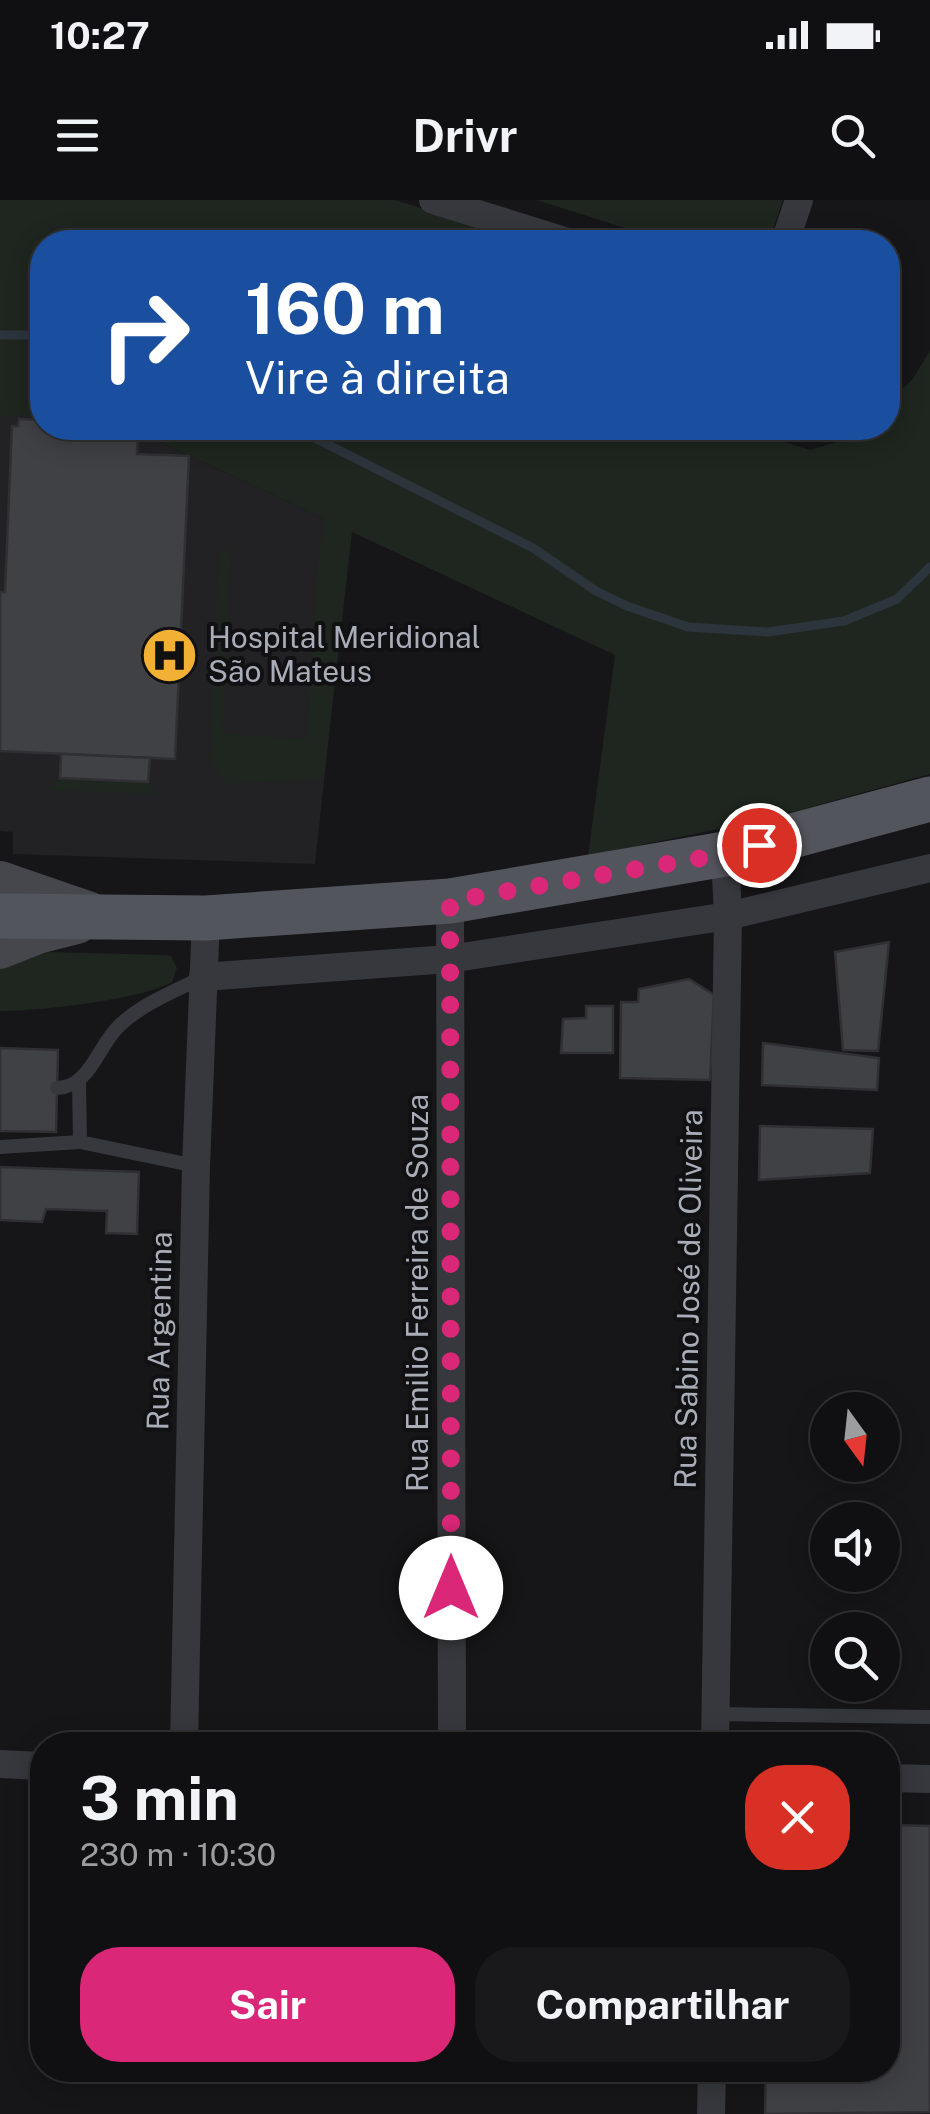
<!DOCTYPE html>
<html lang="pt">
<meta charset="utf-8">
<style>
:root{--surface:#101012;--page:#19191b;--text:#f1f3f6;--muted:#9c9d9f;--line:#303032;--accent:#db2777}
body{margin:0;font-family:"Public Sans",sans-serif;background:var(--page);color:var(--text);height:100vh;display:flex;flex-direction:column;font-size:38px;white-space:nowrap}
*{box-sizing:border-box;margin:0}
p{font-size:32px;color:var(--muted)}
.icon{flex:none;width:55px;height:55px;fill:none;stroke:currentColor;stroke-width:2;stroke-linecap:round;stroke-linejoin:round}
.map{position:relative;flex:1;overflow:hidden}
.side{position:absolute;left:30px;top:1532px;width:870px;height:350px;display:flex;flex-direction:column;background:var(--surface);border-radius:40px;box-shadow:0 5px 25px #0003,0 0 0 2px var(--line)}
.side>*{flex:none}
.guide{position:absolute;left:30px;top:30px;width:870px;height:210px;border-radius:40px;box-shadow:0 5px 25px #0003,0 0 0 2px var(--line);background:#1a4fa0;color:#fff;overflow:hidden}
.needle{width:65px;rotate:165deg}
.fabs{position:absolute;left:810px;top:1192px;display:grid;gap:20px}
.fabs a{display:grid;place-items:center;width:90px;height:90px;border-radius:50%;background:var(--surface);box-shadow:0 5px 25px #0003,0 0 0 2px var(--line);font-size:50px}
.pin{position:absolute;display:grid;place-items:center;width:85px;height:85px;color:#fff;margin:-42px;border:5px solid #fff;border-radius:50%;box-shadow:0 2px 10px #0007}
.me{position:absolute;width:110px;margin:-55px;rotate:0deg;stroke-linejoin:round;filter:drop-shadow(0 0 8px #0008)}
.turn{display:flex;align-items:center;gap:35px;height:210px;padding:0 50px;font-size:45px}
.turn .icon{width:130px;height:130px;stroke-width:2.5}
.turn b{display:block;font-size:70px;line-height:85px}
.round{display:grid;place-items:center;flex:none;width:105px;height:105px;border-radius:40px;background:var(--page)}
.head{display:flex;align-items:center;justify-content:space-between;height:170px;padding:0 50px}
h1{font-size:60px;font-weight:700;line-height:75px}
.primary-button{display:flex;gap:20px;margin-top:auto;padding:20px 50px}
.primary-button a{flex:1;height:115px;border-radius:40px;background:var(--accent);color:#fff;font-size:40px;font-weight:700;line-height:115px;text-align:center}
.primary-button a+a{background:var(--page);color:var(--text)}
.status{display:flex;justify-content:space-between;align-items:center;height:70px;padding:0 50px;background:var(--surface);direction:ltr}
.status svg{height:28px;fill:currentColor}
header{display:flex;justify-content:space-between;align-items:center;height:130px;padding:0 50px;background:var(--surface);font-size:45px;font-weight:700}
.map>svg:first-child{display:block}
.built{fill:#222225}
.green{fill:#1e261f}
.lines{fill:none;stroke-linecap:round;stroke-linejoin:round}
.stream{stroke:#2c353c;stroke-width:9}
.building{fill:#404145;stroke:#303034;stroke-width:2.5}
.lane{stroke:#37383d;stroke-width:14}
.street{stroke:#37383d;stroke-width:28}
.secondary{stroke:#45474d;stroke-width:40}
.primary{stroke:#53555c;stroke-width:45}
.route{stroke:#db2777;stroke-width:18;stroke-dasharray:0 32.4}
.labels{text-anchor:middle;stroke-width:8;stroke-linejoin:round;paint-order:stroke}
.poi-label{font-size:30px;fill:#a8adb8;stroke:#111113;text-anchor:start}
.street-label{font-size:30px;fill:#a8adb8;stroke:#111113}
</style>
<div class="status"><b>10:27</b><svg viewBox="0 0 49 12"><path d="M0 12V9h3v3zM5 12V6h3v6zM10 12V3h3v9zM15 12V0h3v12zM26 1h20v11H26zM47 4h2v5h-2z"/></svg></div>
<header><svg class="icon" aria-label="menu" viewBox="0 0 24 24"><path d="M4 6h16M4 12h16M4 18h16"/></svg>Drivr<svg class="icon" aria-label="search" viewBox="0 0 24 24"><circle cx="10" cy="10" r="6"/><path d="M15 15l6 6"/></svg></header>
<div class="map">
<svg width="930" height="1914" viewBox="0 0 930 1914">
<rect width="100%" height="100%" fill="#161618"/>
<!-- built -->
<path class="built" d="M0 216H42V228H130L351 331 315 664 13 654V632L0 631Z"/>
<!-- green -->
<g class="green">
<path d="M0 0H395L528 42H42V216H0Z"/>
<path d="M536 0H783L769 42H670Z"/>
<path d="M930 151V574L771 618 588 656 615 455 352 332 324 579 225 584 210 562 219 348 231 350 223 534 307 539 318 360 325 319 130 228H740L810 250 849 238 860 228H888V202L912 180Z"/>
<path d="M60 578 148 582 158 594 47 590Z"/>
<path d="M48 752 166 755 171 756 177 768 172 782C140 800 38 811 0 811V767Z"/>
</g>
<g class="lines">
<!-- stream -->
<g class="stream">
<path d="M0 135H42"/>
<path d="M295 228 533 348 596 391 627 406 688 427 768 432 844 421 897 399 930 367"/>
</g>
</g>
<!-- building -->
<g class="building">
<path d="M19 219 42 220V228L138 229 137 254 189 256 175 559 0 551V392H5L12 226H18Z"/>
<path d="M61 554 150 558 148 582 60 578Z"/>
<path d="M889 742 878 851 843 850 835 752Z"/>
<path d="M689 779 714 795 710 880 620 878 621 802H638L639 789Z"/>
<path d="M586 806H613V853H561L563 819 586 818Z"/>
<path d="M763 843 879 858 877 890 762 885Z"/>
<path d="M0 848 58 850 56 932 0 931Z"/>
<path d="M760 926 873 929 870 973 759 980Z"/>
<path d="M0 967 139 972 137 1034 106 1033 107 1011 46 1009 42 1022 0 1020Z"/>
<path d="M888 1625 930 1626V1912L765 1914 766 1870H888Z"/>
</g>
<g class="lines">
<!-- lane -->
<g class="lane">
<path d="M57 888C91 887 98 844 121 824 144 803 175 791 203 777"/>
<path d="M80 942 196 966"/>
<path d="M0 947 80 942 79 882"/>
<path d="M715 1514 930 1517"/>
</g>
<!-- street -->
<g class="street">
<path d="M433 0 568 42"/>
<path d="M785 42 799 0"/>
<path d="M450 701 452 1545"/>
<path d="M203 777 449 759 728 716 930 668"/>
<path d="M184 1545 196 966 206 718"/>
<path d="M715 1545 728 716 725 654"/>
<path d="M0 1564 42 1566"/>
<path d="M888 1578 930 1579"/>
<path d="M711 1914 712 1870"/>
</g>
<!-- secondary -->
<g class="secondary">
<path d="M0 681 90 712"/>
<path d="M0 749 38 734 77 724"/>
</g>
<!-- primary -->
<path class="primary" d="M0 716 206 718 450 701 725 654 930 599"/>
</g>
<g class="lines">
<!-- route -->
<path class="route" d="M451 1388 450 701 725 654 759 645"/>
</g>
<!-- icons -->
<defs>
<symbol id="hospital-disc" viewBox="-11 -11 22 22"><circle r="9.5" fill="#f2b134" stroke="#111113"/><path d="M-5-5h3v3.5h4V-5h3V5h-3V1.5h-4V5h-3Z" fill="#111"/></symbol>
</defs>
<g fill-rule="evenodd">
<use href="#hospital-disc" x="138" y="424" width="63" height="63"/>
</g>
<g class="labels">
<!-- poi labels -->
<g class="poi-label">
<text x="208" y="448">Hospital Meridional<tspan x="208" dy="34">São Mateus</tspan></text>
</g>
<!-- street labels -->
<g class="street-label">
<text transform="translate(418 1093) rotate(-90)" y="10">Rua Emilio Ferreira de Souza</text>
<text transform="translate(689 1099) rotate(-89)" y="10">Rua Sabino José de Oliveira</text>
<text transform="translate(160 1131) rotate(-89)" y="10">Rua Argentina</text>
</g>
</g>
</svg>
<div class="fabs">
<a><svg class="needle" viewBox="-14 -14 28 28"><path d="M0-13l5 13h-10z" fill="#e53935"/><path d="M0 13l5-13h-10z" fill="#9c9d9f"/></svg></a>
<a><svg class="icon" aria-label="sound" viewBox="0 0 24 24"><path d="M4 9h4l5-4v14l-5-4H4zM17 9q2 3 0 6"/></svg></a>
<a><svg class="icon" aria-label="search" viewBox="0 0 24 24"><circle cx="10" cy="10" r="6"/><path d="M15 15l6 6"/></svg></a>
</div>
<div class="pin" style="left:759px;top:645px;background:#d93025"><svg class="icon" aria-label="arrive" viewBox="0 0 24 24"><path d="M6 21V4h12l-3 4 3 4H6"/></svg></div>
<svg class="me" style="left:451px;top:1388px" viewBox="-20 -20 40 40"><circle r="19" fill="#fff"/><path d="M0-13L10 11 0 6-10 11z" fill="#db2777"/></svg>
<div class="guide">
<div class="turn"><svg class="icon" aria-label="right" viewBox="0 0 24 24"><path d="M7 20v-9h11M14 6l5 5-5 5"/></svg><div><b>160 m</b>Vire à direita</div></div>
</div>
<section class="side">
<div class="head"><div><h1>3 min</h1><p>230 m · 10:30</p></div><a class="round" style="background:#d93025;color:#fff"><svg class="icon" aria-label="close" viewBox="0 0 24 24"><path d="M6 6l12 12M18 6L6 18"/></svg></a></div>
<div class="primary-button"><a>Sair</a><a>Compartilhar</a></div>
</section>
</div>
